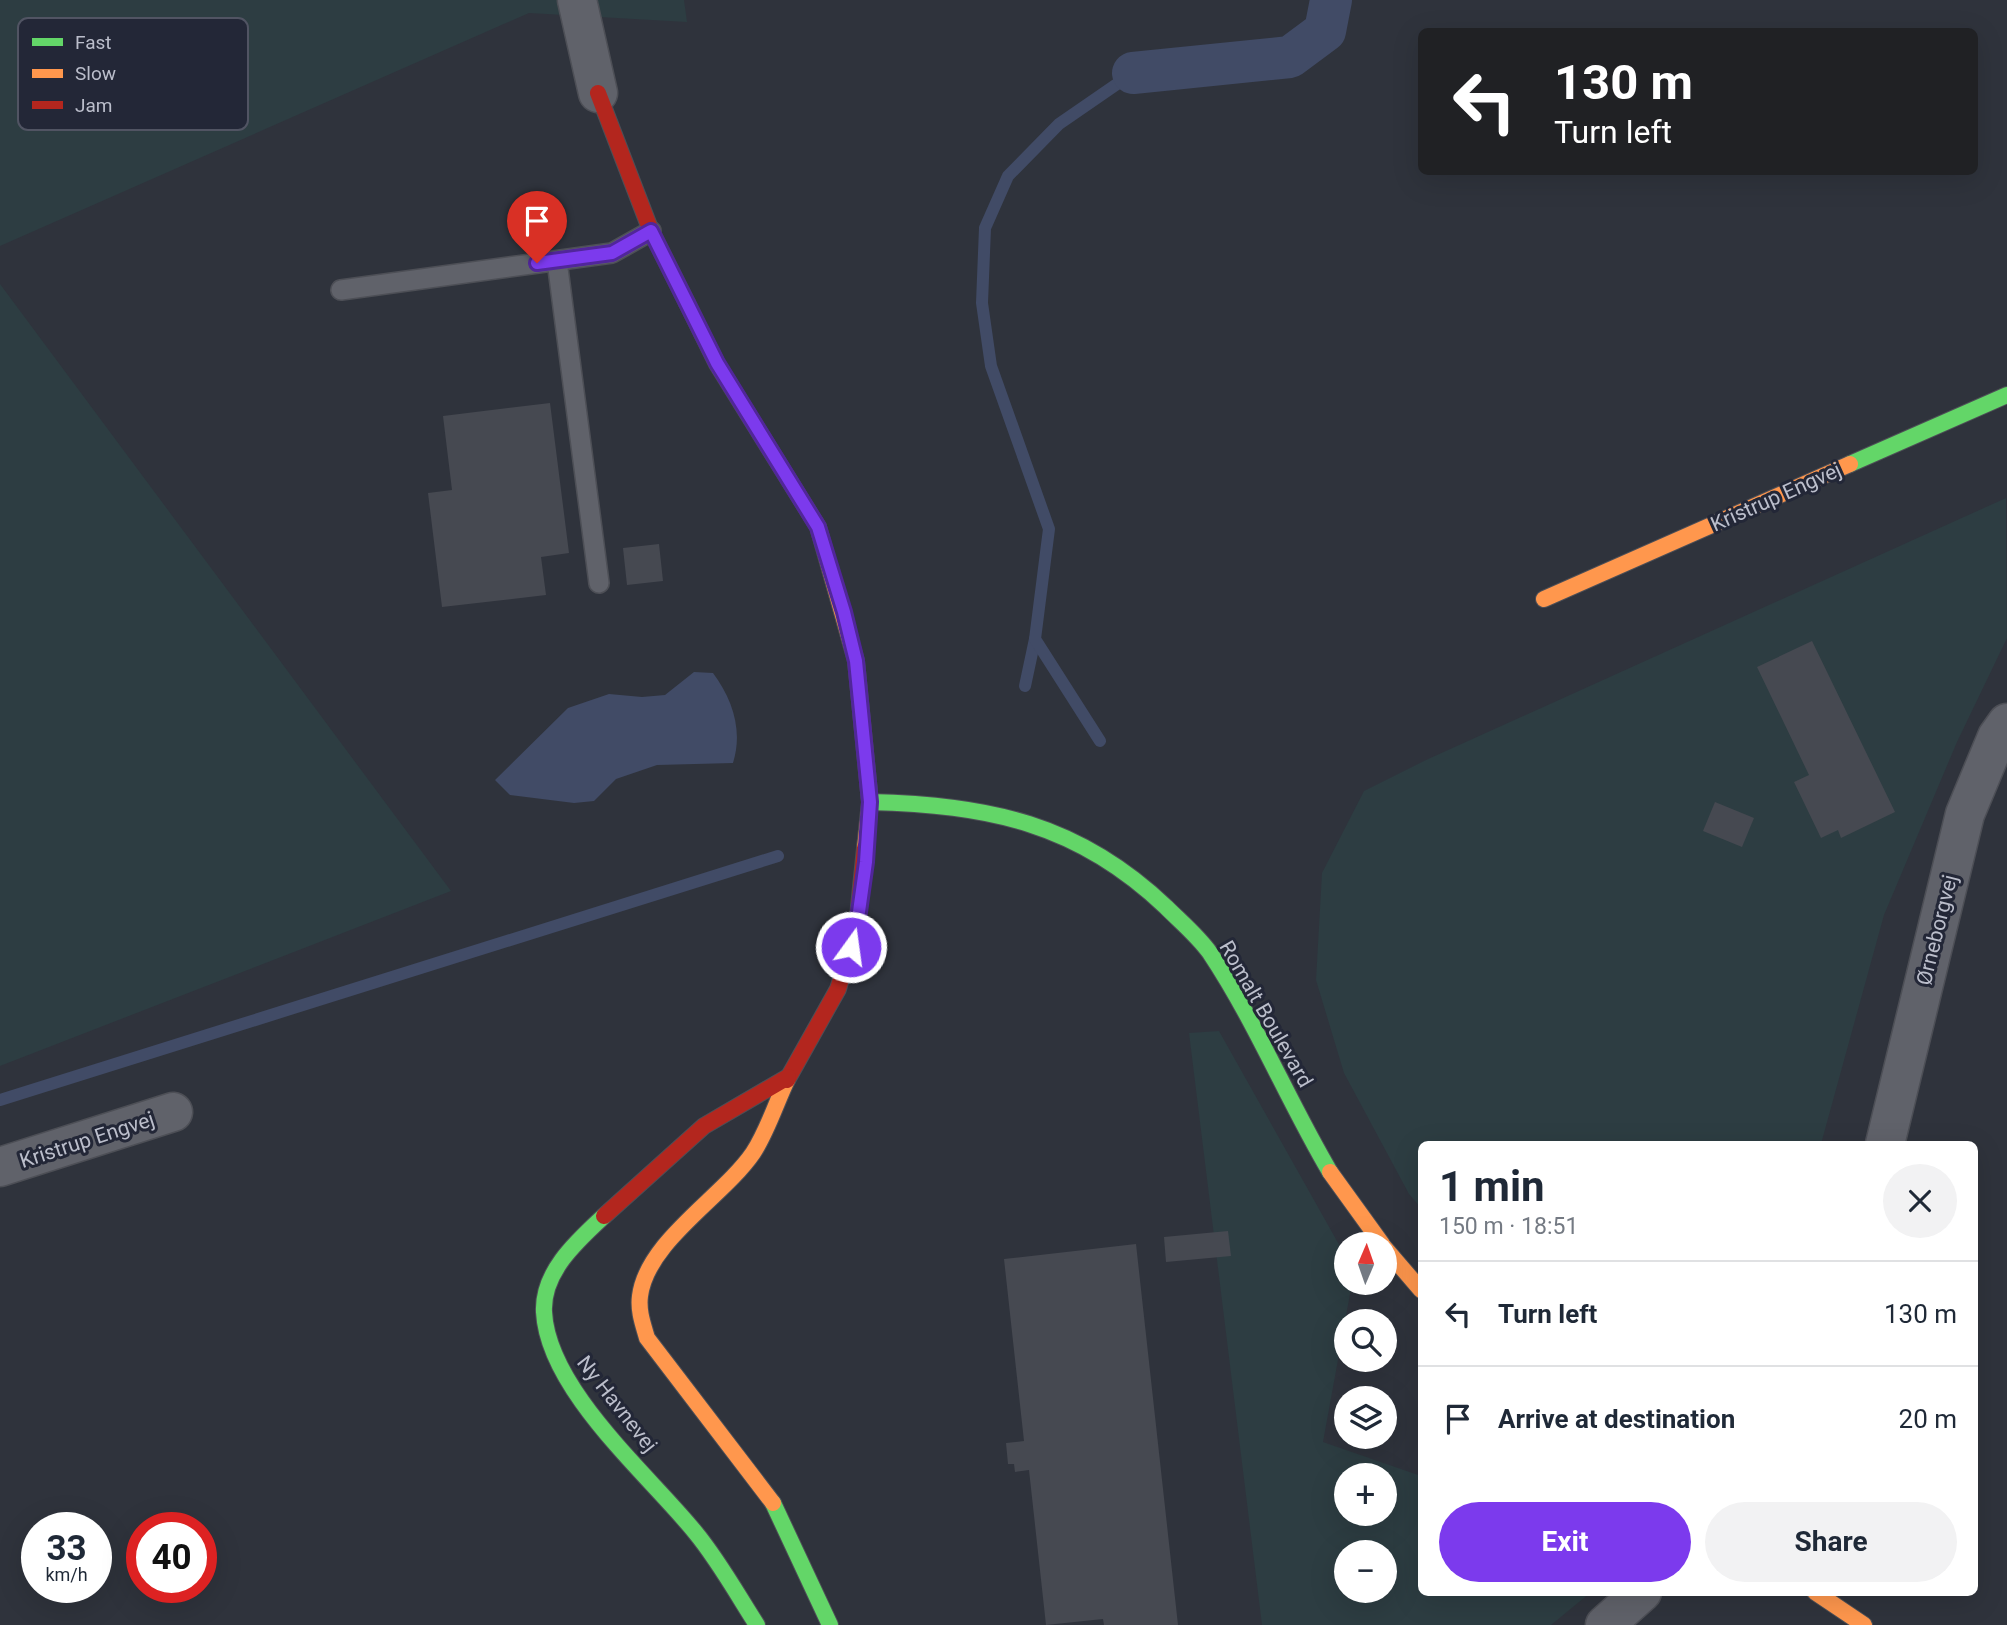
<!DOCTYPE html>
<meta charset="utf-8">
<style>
:root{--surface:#fff;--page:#f2f2f3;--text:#1f2937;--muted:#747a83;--line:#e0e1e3;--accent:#7c3aed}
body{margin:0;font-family:Roboto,sans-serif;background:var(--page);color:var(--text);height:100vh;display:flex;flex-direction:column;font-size:26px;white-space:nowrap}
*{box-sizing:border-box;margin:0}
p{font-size:23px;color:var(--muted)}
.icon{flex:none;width:38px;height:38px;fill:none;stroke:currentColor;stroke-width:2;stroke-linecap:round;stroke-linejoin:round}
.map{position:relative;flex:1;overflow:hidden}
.panel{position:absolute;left:1418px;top:1141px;width:560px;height:455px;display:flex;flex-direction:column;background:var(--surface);border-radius:10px;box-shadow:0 7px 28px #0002}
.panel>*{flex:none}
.banner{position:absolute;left:1418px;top:28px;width:560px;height:147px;border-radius:10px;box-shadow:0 7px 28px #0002;background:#202124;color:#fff;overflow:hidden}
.needle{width:46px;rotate:2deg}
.buttons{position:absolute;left:1334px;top:1232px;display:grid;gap:14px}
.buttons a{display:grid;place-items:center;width:63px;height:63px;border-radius:50%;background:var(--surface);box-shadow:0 7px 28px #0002;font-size:35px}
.speed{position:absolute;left:21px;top:1512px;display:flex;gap:14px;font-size:35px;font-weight:700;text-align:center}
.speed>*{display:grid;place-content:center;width:91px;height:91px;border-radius:50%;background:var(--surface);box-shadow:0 7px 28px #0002;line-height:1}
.speed small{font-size:18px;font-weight:400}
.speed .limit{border:10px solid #d22;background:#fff;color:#111}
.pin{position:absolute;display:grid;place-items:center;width:60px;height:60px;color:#fff;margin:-72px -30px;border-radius:50% 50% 50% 0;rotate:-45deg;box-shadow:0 0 7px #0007}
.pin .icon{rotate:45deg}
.me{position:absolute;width:77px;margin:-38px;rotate:14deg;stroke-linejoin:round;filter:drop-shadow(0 0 5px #0008)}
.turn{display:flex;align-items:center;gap:24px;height:147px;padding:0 21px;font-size:32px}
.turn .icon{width:91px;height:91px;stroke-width:2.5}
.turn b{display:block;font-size:49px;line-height:60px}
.round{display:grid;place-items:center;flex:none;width:74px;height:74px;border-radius:37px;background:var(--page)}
.headline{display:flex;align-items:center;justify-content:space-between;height:119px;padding:0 21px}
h1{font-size:42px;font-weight:700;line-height:52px}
.primary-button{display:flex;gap:14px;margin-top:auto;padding:14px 21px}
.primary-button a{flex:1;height:80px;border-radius:42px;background:var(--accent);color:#fff;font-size:28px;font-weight:700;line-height:80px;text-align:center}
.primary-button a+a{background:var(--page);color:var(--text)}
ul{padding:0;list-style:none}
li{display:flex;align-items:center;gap:21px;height:105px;padding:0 21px;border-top:2px solid var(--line)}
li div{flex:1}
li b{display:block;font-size:26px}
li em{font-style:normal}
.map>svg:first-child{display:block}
.green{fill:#2d3d42;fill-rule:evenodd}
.water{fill:#414b66}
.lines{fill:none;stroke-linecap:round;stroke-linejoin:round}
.stream{stroke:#414b66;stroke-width:12}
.canal{stroke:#414b66;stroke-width:42}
.building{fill:#464951}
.lane-casing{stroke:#4d4f56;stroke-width:22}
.street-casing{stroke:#4d4f56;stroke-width:41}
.fast-casing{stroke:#4d4f56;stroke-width:18}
.slow-casing{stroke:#4d4f56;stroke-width:18}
.jam-casing{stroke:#4d4f56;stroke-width:18}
.lane{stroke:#60626a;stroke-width:19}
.street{stroke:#60626a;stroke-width:38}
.fast{stroke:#63d668;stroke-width:16}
.slow{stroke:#ff974d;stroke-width:16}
.jam{stroke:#b3261e;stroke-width:16}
.route-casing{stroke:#51269a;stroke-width:18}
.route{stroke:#7c3aed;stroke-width:12}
.labels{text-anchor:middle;stroke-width:6;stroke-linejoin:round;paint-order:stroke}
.street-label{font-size:21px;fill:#bbbecb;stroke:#232737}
.key{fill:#232737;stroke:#515463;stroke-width:2}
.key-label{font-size:19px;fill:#bbbecb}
</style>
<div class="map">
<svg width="2007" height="1625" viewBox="0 0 2007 1625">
<rect width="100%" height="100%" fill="#2f333c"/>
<!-- green -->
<g class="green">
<path d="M0 0H684L687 22 529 13 0 246Z"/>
<path d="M0 284 451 891 0 1066Z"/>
<path d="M2006 498 2007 638 1957 742 1884 915 1821 1144H1421V1208L1409 1194 1344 1073 1316 980 1322 873 1364 791 1426 760Z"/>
<path d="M1219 1031 1346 1257V1283H1352L1323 1442 1421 1476V1592L1590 1593 1551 1625H1262L1189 1033ZM1346 1475H1384V1514H1346ZM1346 1552H1384V1591H1346Z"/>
</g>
<!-- water -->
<path class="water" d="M694 672 713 673C733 700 743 731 733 763L657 765 616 779 594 801 574 803 510 795 495 780 568 708 609 694 642 697 665 695Z"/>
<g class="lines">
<!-- stream -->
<g class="stream">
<path d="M1025 686 1035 639"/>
<path d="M1100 741 1035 639 1049 529 991 366 982 303 985 228 1008 176 1059 124 1133 73"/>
<path d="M0 1100 778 856"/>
</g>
<!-- canal -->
<path class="canal" d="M1133 73 1290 57 1325 31 1331 0"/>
</g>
<!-- building -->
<g class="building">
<path d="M550 403 569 553 541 557 546 595 442 607 428 493 452 490 443 416Z"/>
<path d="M659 544 663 581 627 585 623 548Z"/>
<path d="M1812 641 1895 812 1841 838 1838 830 1821 838 1794 782 1809 775 1757 667Z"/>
<path d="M1715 802 1754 818 1742 847 1703 831Z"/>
<path d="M1228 1231 1231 1256 1166 1262 1164 1237Z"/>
<path d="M1136 1244 1178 1625H1104L1103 1619 1046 1625 1029 1470 1015 1472 1014 1464H1008L1006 1443 1024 1441 1004 1259Z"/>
</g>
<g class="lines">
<defs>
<g id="lane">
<path d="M557 261 599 583"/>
<path d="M341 290 612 253 651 231"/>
</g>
<g id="street">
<path d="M577 0 598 93"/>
<path d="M1885 1144 1965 814 1997 737 2007 723"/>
<path d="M0 1167 173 1112"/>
<path d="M1605 1625 1642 1592"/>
</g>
<g id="fast">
<path d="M1850 464 2007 395"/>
<path d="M870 802C988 805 1078 823 1166 907 1181 922 1198 936 1210 953 1256 1022 1288 1101 1330 1172"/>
<path d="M604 1216C577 1241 542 1272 544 1312 548 1390 649 1475 695 1532 719 1561 737 1594 757 1625"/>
<path d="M773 1503 830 1625"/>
</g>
<g id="slow">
<path d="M687 303 717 364 818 527 856 661 870 802 865 848"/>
<path d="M1544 599 1850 464"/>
<path d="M1330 1172 1382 1244"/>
<path d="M1384 1247 1421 1290"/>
<path d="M773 1503 647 1338C643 1324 638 1311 640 1296 647 1241 723 1197 753 1153 767 1132 776 1103 787 1080"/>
<path d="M1815 1592 1864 1625"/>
</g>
<g id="jam">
<path d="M598 93 651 231 687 303"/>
<path d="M787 1080 838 989 857 926 865 848"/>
<path d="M604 1216 704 1126 788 1077"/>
</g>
</defs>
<!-- lane casing -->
<use href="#lane" class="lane-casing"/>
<!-- street casing -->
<use href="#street" class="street-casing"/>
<!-- fast casing -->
<use href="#fast" class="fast-casing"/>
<!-- slow casing -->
<use href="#slow" class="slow-casing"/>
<!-- jam casing -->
<use href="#jam" class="jam-casing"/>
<!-- lane -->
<use href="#lane" class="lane"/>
<!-- street -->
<use href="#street" class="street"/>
<!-- fast -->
<use href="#fast" class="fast"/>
<!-- slow -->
<use href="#slow" class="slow"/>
<!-- jam -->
<use href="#jam" class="jam"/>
</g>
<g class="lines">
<defs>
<path id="route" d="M537 263 612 253 651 231 717 363 818 527 844 612 856 661 870 802 866 862 857 926 851 947"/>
</defs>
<!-- route casing -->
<use href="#route" class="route-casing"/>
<!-- route -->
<use href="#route" class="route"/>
</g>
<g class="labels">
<!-- street labels -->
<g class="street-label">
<text transform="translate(1776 497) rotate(-24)" y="7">Kristrup Engvej</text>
<text transform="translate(1937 930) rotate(-76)" y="7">Ørneborgvej</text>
<text transform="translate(1266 1014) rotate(60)" y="7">Romalt Boulevard</text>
<text transform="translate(87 1140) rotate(-18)" y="7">Kristrup Engvej</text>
<text transform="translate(617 1404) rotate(52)" y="7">Ny Havnevej</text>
</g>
</g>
<!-- legend -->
<rect x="18" y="18" width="230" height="112" rx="10" class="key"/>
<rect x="32" y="38" width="31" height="8" fill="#63d668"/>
<rect x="32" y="69" width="31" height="9" fill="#ff974d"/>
<rect x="32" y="101" width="31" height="8" fill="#b3261e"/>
<g class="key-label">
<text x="75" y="49">Fast</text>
<text x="75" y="80">Slow</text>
<text x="75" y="112">Jam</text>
</g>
</svg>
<div class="buttons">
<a><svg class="needle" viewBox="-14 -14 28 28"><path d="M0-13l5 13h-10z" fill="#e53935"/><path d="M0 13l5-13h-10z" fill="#747a83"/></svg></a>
<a><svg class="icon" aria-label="search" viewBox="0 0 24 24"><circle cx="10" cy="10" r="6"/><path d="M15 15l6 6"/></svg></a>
<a><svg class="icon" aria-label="layers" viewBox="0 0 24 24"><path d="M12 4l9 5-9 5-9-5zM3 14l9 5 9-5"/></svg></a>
<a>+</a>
<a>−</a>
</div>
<div class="speed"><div>33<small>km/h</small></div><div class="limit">40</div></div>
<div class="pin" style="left:537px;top:263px;background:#d93025"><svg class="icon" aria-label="arrive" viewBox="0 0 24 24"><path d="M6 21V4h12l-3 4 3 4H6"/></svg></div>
<svg class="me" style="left:851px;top:947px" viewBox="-20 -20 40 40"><circle r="17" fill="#7c3aed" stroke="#fff" stroke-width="3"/><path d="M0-11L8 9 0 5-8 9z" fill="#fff"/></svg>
<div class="banner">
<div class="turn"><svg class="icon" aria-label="left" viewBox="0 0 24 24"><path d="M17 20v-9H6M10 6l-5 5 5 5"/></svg><div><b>130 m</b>Turn left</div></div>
</div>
<section class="panel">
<div class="headline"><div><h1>1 min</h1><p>150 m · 18:51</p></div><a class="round"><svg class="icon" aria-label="close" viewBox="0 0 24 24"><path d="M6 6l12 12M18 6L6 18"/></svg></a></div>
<ul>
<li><svg class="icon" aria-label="left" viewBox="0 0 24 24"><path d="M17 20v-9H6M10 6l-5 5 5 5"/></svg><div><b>Turn left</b></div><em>130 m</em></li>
<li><svg class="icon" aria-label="arrive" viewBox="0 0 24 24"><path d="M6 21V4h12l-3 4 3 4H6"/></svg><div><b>Arrive at destination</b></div><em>20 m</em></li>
</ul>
<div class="primary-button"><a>Exit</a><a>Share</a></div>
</section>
</div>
